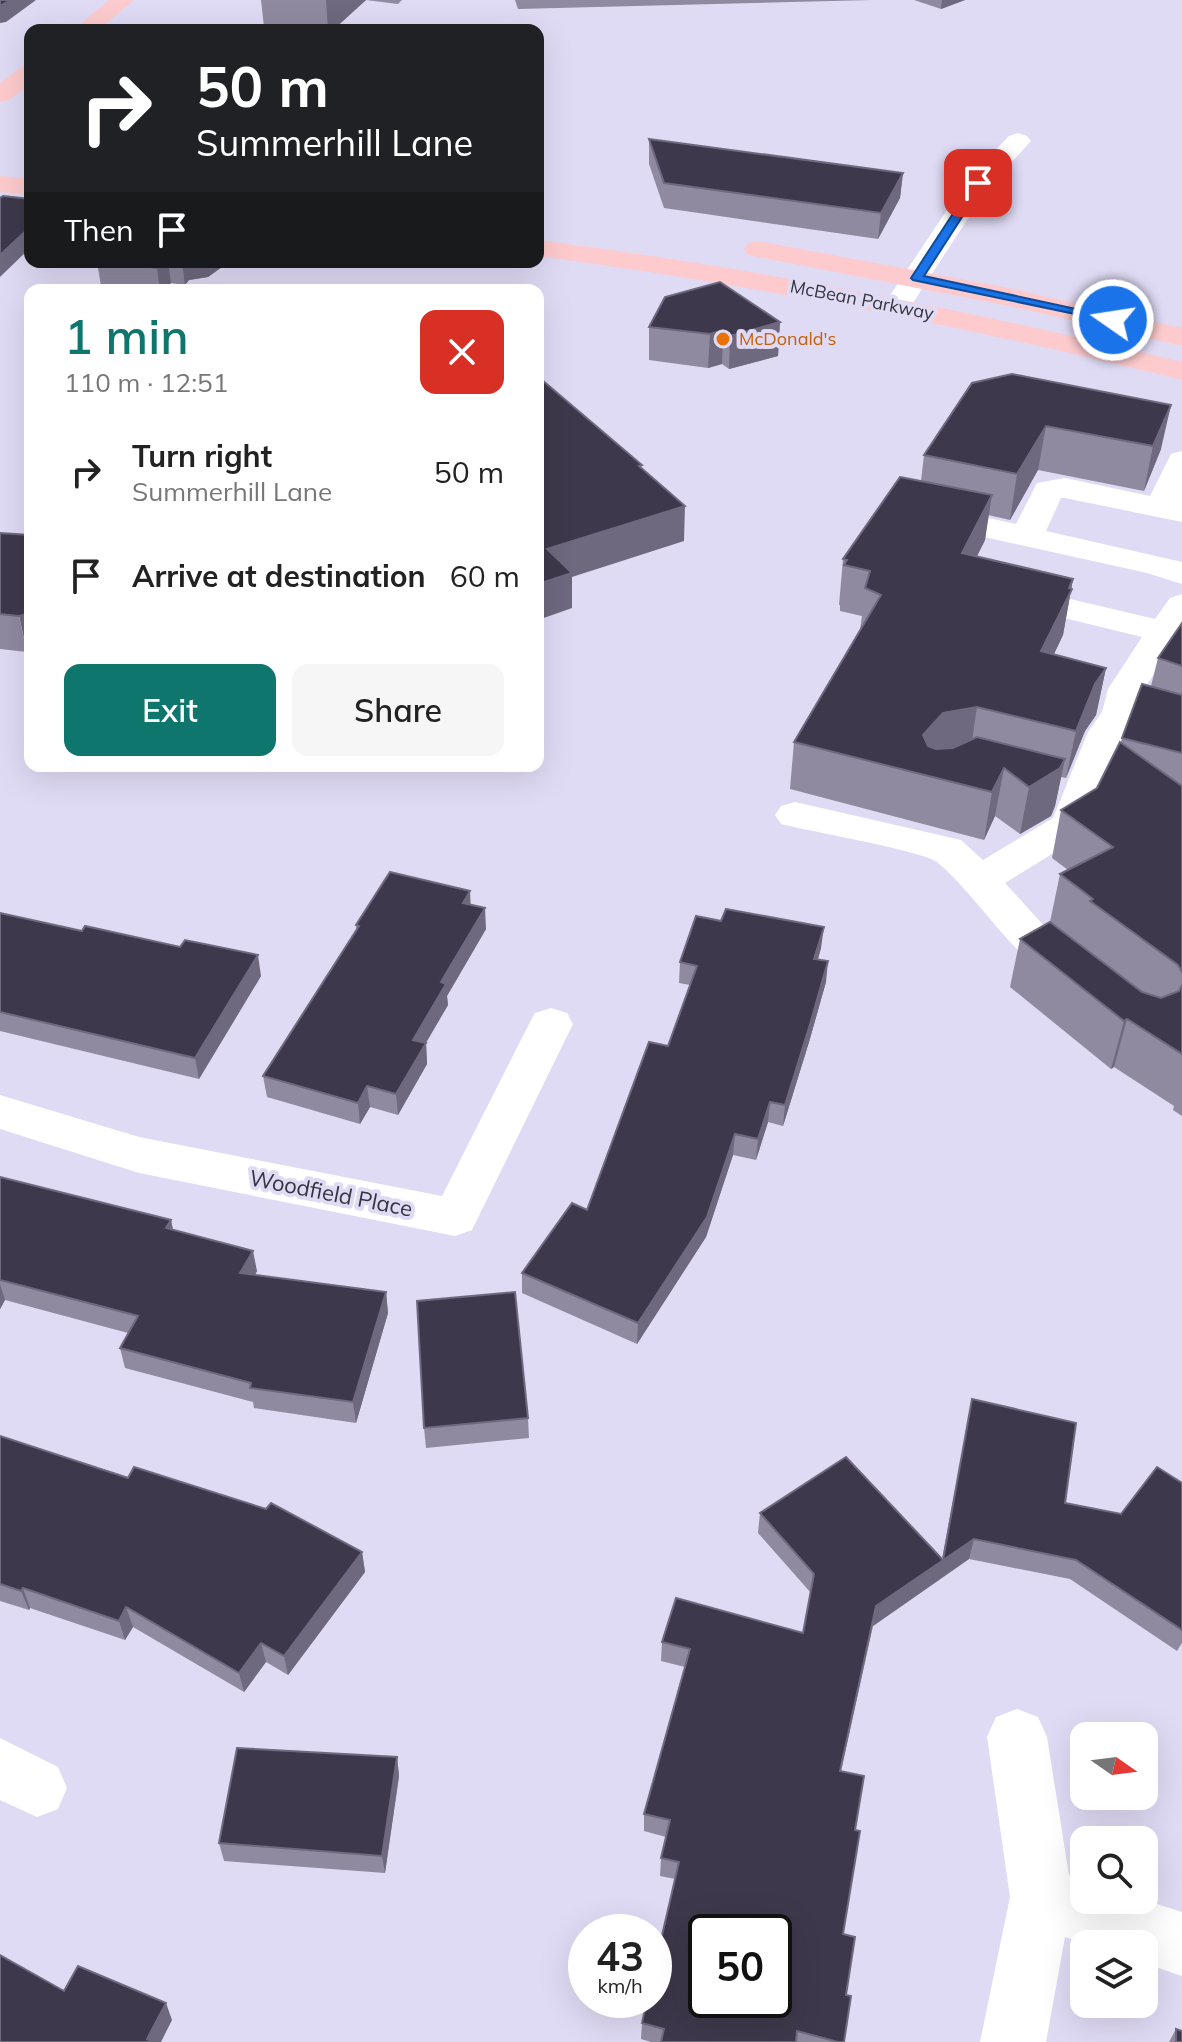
<!DOCTYPE html>
<meta charset="utf-8">
<style>
:root{--surface:#fff;--page:#f6f6f6;--text:#222;--muted:#767676;--accent:#0f766e}
body{margin:0;font-family:Mulish,sans-serif;background:var(--page);color:var(--text);height:100vh;display:flex;flex-direction:column;font-size:30px;white-space:nowrap}
*{box-sizing:border-box;margin:0}
p{font-size:26px;color:var(--muted)}
.icon{flex:none;width:44px;height:44px;fill:none;stroke:currentColor;stroke-width:2;stroke-linecap:round;stroke-linejoin:round}
.map{position:relative;flex:1;overflow:hidden}
.details{position:absolute;left:24px;top:284px;width:520px;height:488px;display:flex;flex-direction:column;background:var(--surface);border-radius:16px;box-shadow:0 8px 32px #0002}
.details>*{flex:none}
.banner{position:absolute;left:24px;top:24px;width:520px;height:244px;border-radius:16px;box-shadow:0 8px 32px #0002;background:#202124;color:#fff;overflow:hidden}
.needle{width:52px;rotate:104deg}
.tools{position:absolute;left:1070px;top:1722px;display:grid;gap:16px}
.tools a{display:grid;place-items:center;width:88px;height:88px;border-radius:16px;background:var(--surface);box-shadow:0 8px 32px #0002;font-size:40px}
.speed{position:absolute;left:568px;top:1914px;display:flex;gap:16px;font-size:40px;font-weight:700;text-align:center}
.speed>*{display:grid;place-content:center;width:104px;height:104px;border-radius:50%;background:var(--surface);box-shadow:0 8px 32px #0002;line-height:1}
.speed small{font-size:20px;font-weight:400}
.speed .limit{border:4px solid #111;border-radius:12px;background:#fff;color:#111}
.pin{position:absolute;display:grid;place-items:center;width:68px;height:68px;color:#fff;margin:-34px;border-radius:16px;box-shadow:0 4px 12px #0006}
.me{position:absolute;width:88px;margin:-44px;rotate:283deg;stroke-linejoin:round;filter:drop-shadow(0 0 6px #0008)}
.turn{display:flex;align-items:center;gap:28px;height:168px;padding:0 40px;font-size:36px}
.turn .icon{width:104px;height:104px;stroke-width:2.5}
.turn b{display:block;font-size:56px;line-height:68px}
.then{display:flex;align-items:center;height:76px;padding:0 40px;background:#0003;gap:16px;font-size:30px}
.round{display:grid;place-items:center;flex:none;width:84px;height:84px;border-radius:16px;background:var(--page)}
.summary{display:flex;align-items:center;justify-content:space-between;height:136px;padding:0 40px}
h1{font-size:48px;font-weight:600;line-height:60px;color:var(--accent)}
.action{display:flex;gap:16px;margin-top:auto;padding:16px 40px}
.action a{flex:1;height:92px;border-radius:16px;background:var(--accent);color:#fff;font-size:32px;font-weight:600;line-height:92px;text-align:center}
.action a+a{background:var(--page);color:var(--text)}
ul{padding:0;list-style:none}
li{display:flex;align-items:center;gap:24px;height:104px;padding:0 40px}
li div{flex:1}
li b{display:block;font-size:30px}
li em{font-style:normal}
.map>svg:first-child{display:block}
.lines{fill:none;stroke-linecap:round;stroke-linejoin:round}
.minor{fill:#fff;fill-rule:evenodd}
.major{fill:#fdcbcd;fill-rule:evenodd}
.wall{fill:#8f8aa0}
.shaded-wall{fill:#6f697f}
.building{fill:#3e384c;stroke:#6f697f;stroke-width:2;fill-rule:evenodd}
.route{fill:#1a73e8;stroke:#114b97;stroke-width:2}
.food-dot{fill:#e8710a;stroke:#e0dbf5;stroke-width:3}
.labels{text-anchor:middle;stroke-width:8;stroke-linejoin:round;paint-order:stroke}
.far-street-label{font-size:18px;fill:#36343e;stroke:#e0dbf5}
.far-food-label{font-size:18px;fill:#c56008;stroke:#e0dbf5;text-anchor:start}
.street-label{font-size:22px;fill:#36343e;stroke:#e0dbf5}
</style>
<div class="map">
<svg width="1182" height="2042" viewBox="0 0 1182 2042">
<rect width="100%" height="100%" fill="#e0dbf5"/>
<g class="lines">
<!-- minor -->
<g class="minor">
<path d="M1018 133 1027 136 1031 141 988 188 907 312 897 315 887 312 883 306 969 177 1009 136Z"/>
<path d="M1182 451V522L1065 498H1061L1046 531 1182 562V584L1147 573 916 522 911 515 916 508 928 505 1016 524 1037 483 1065 478 1150 496 1171 454Z"/>
<path d="M1011 585 1155 619 1170 598 1182 594V632L1144 689 1140 712 1126 732 1090 825 1084 834 1005 883 1046 928 1090 962 1096 972 1090 982C1080 986 1071 988 1060 983 1014 960 978 896 937 862 923 851 808 831 781 824L775 815 781 806 795 802 961 840 983 860 1053 818 1088 732 1102 712 1108 689 1142 637 999 602 994 595 999 588Z"/>
<path d="M551 1008 567 1013 573 1024 472 1230 455 1236 139 1173 0 1129V1095L139 1137 442 1196 529 1024 535 1013Z"/>
<path d="M1017 1709 1038 1717 1047 1737 1069 1875 1084 1880V1900H1144L1182 1912V1976L1144 1963V1944H1087L1065 1937 1046 2042H980L1010 1897 987 1737 996 1717Z"/>
<path d="M0 1738 58 1767 67 1788 58 1809 37 1817 0 1800Z"/>
</g>
<!-- major -->
<g class="major">
<path d="M109 0H134L98 30H73Z"/>
<path d="M30 65V84L9 100 0 102V83L22 67Z"/>
<path d="M0 176 30 179V195L0 192Z"/>
<path d="M538 240C755 268 969 310 1182 362V380C969 327 755 285 538 256Z"/>
<path d="M758 241 1014 289 1182 328V346L1014 307 748 255 744 249 748 243Z"/>
</g>
</g>
<!-- wall -->
<g class="wall">
<path d="M261 0H402L398 4 366 0 333 30H295L264 27Z"/>
<path d="M515 0H872L518 9Z"/>
<path d="M914 0H965L941 9Z"/>
<path d="M649 139 903 173 900 198 878 239 664 208 649 164Z"/>
<path d="M97 262H229L208 277 189 280 185 285 171 283 164 290H132L101 286Z"/>
<path d="M780 322 778 356 729 369 722 364 708 368 649 360V327Z"/>
<path d="M972 383 1161 449 1144 491 1038 470 1010 520 988 515 985 540 977 556 1073 579 1063 635 1054 654 1106 668 1096 715 1085 731 1066 778 1061 777 1055 806 1051 816 1020 834 995 816 984 840 790 789 794 742 860 630 862 616 840 611V605H839L843 559 921 481 924 455Z"/>
<path d="M0 533 27 652 0 649Z"/>
<path d="M1182 623V1116L1173 1110 1174 1106 1114 1067 1111 1069 1010 987 1020 939 1050 922 1060 874 1068 870 1052 858 1061 810 1097 788 1121 742 1122 738 1151 686 1158 658Z"/>
<path d="M471 905 486 929 447 996 448 1005 426 1043 427 1064 398 1115 370 1107 360 1124 267 1097 263 1076 356 931V925Z"/>
<path d="M0 913 261 976 199 1079 0 1031Z"/>
<path d="M821 948 818 959 826 982 809 1042 783 1126 768 1122 756 1160 733 1155 706 1237 637 1344 522 1293V1273L587 1210 668 1046 690 985 679 983 680 962Z"/>
<path d="M0 1177 171 1220 173 1230 257 1271 255 1275 386 1292 388 1313 356 1423 254 1408 253 1402 125 1368 120 1348 128 1333 5 1300 0 1309Z"/>
<path d="M972 1399 1065 1503 1121 1514 1182 1483V1643L1177 1651 1070 1579 969 1559 873 1626 841 1771 855 1830 843 1934 846 1995 844 2042H651L641 2039 642 2023 675 1879 660 1876 661 1858 666 1837 644 1831V1814L685 1667 661 1661 662 1642 803 1633 811 1593 758 1533 760 1513 942 1559Z"/>
<path d="M528 1418 529 1438 426 1448 424 1428Z"/>
<path d="M0 1436 362 1552 365 1572 288 1675 266 1662 244 1692 133 1627 125 1640 30 1608 29 1610 0 1601Z"/>
<path d="M397 1757 399 1776 385 1873 224 1861 219 1843Z"/>
<path d="M1176 2029V2042H1169Z"/>
</g>
<!-- shaded-wall -->
<g class="shaded-wall">
<path d="M11 0H36L6 22 0 23V6Z"/>
<path d="M326 0H366L333 30H328Z"/>
<path d="M942 0H965L941 9Z"/>
<path d="M903 173 900 198 878 239 881 213Z"/>
<path d="M30 227V248L0 277V255Z"/>
<path d="M162 262H168L171 283 164 290H160L157 268Z"/>
<path d="M182 262H229L208 277 189 280 185 285Z"/>
<path d="M780 322 778 356 729 369 730 336Z"/>
<path d="M723 330 722 364 708 368 710 334Z"/>
<path d="M1171 405 1161 449 1144 491 1153 446Z"/>
<path d="M1046 426 1038 470 1010 520 1017 474Z"/>
<path d="M992 495 985 540 956 599 962 553Z"/>
<path d="M685 506 684 541 572 577V608L538 620V584L547 549Z"/>
<path d="M1073 579 1063 635 1033 698 1041 651Z"/>
<path d="M30 613V651L27 652 19 616Z"/>
<path d="M1106 668 1096 715 1085 731 1066 778 1076 731 1095 684Z"/>
<path d="M977 707 970 754 917 773 923 735 943 713Z"/>
<path d="M1065 759 1055 806 1051 816 1020 834 1029 787Z"/>
<path d="M1004 768 995 816 984 840 992 792Z"/>
<path d="M470 891 471 912 463 903Z"/>
<path d="M485 908 486 929 447 996 448 1005 418 1056 426 1043 427 1064 398 1115 396 1094 413 1040 441 982Z"/>
<path d="M824 927 821 948 812 980 814 959Z"/>
<path d="M258 955 261 976 199 1079 195 1058Z"/>
<path d="M828 961 826 982 809 1042 783 1126 785 1105Z"/>
<path d="M1127 1019 1114 1067 1111 1069 1124 1021Z"/>
<path d="M367 1086 370 1107 360 1124 358 1103Z"/>
<path d="M770 1102 768 1122 756 1160 758 1139Z"/>
<path d="M735 1134 733 1155 706 1237 637 1344 638 1323Z"/>
<path d="M171 1220 175 1241 166 1228Z"/>
<path d="M253 1251 257 1271 244 1294 240 1273Z"/>
<path d="M0 1284 5 1300 0 1309Z"/>
<path d="M386 1292 388 1313 356 1423 353 1402Z"/>
<path d="M974 1539 969 1559 873 1626 876 1606Z"/>
<path d="M362 1552 365 1572 288 1675 284 1656Z"/>
<path d="M23 1588 30 1608 29 1610 21 1591Z"/>
<path d="M126 1607 133 1627 125 1640 119 1621Z"/>
<path d="M261 1643 266 1662 244 1692 239 1673Z"/>
<path d="M397 1757 399 1776 385 1873 382 1856Z"/>
<path d="M166 2003 172 2020 161 2042H148L147 2039Z"/>
</g>
<!-- building -->
<g class="building">
<path d="M0 0H11L0 6Z"/>
<path d="M649 139 903 173 881 213 664 183Z"/>
<path d="M3 196 30 199V227L0 255V198Z"/>
<path d="M114 262H162L157 268Z"/>
<path d="M720 282 780 322 730 336 723 330 710 334 649 327 665 297Z"/>
<path d="M1012 374 1171 405 1153 446 1046 426 1017 474 924 455 972 383Z"/>
<path d="M542 380 642 465 639 466 685 506 547 549 572 573 538 584V381Z"/>
<path d="M900 477 992 495 962 553 1073 579 1069 588 1072 589 1041 651 1106 668 1095 684 1076 731 977 707 943 713 923 735 928 746 936 749 953 748 977 737 1065 759 1060 768 1029 787 1004 768 992 792 794 742 881 595 865 588 870 571 844 565 847 560 843 559Z"/>
<path d="M0 533 30 535V613L19 616 0 614Z"/>
<path d="M1182 623V666L1158 658Z"/>
<path d="M1142 684 1182 695V753L1122 738Z"/>
<path d="M1120 742 1182 786V972L1178 965 1090 901 1093 899 1060 874 1113 847 1061 810 1097 788Z"/>
<path d="M390 872 470 891 463 903 485 908 441 982 446 984 413 1040 426 1043 396 1094 367 1086 358 1103 263 1076 359 926 356 925Z"/>
<path d="M726 909 824 927 814 959 828 961 811 1021 785 1105 770 1102 758 1139 735 1134 707 1217 638 1323 522 1273 572 1203 587 1210 649 1042 668 1046 697 966 680 962 696 916 721 921Z"/>
<path d="M0 913 82 931 85 926 180 947 185 940 258 955 195 1058 0 1012Z"/>
<path d="M1050 922 1142 992 1161 998 1179 991 1182 985V1054L1127 1019 1124 1021 1020 939Z"/>
<path d="M0 1177 171 1220 166 1228 253 1251 240 1273 386 1292 353 1402 250 1388 251 1383 120 1348 138 1316 0 1280Z"/>
<path d="M515 1292 528 1418 424 1428 417 1301Z"/>
<path d="M972 1399 1076 1423 1065 1503 1121 1514 1157 1467 1182 1483V1630L1076 1560 974 1539 876 1606 840 1771 864 1776 855 1830 860 1831 843 1934 855 1937 846 1995 851 1996 844 2042H838L797 2031 796 2042H661L664 2029 642 2023 647 2000H654V1970L679 1862 661 1858 670 1820 644 1814 690 1649 662 1642 676 1598 803 1633 814 1574 760 1513 846 1457 943 1560ZM706 1932H774V2000H706Z"/>
<path d="M0 1436 128 1478 134 1467 266 1509 271 1503 362 1552 284 1656 261 1643 239 1673 126 1607 119 1621 23 1588 21 1591 0 1584Z"/>
<path d="M237 1748 397 1757 382 1856 219 1843Z"/>
<path d="M0 1955 64 1991 78 1966 166 2003 147 2039 153 2042H0Z"/>
<path d="M1176 2029 1182 2031V2042H1176Z"/>
</g>
<!-- route -->
<path class="route" d="M978 180 984 183 924 276 1113 317 1118 318V323L913 280 911 278 973 183Z"/>
<!-- markers -->
<circle class="food-dot" cx="723" cy="339" r="8"/>
<g class="labels">
<!-- far-street labels -->
<g class="far-street-label">
<text transform="translate(862 300) rotate(11)" y="6">McBean Parkway</text>
</g>
<!-- far-food labels -->
<g class="far-food-label">
<text x="739" y="345">McDonald's</text>
</g>
<!-- street labels -->
<g class="street-label">
<text transform="translate(331 1193) rotate(11)" y="8">Woodfield Place</text>
</g>
</g>
</svg>
<div class="tools">
<a><svg class="needle" viewBox="-14 -14 28 28"><path d="M0-13l5 13h-10z" fill="#e53935"/><path d="M0 13l5-13h-10z" fill="#767676"/></svg></a>
<a><svg class="icon" aria-label="search" viewBox="0 0 24 24"><circle cx="10" cy="10" r="6"/><path d="M15 15l6 6"/></svg></a>
<a><svg class="icon" aria-label="layers" viewBox="0 0 24 24"><path d="M12 4l9 5-9 5-9-5zM3 14l9 5 9-5"/></svg></a>
</div>
<div class="speed"><div>43<small>km/h</small></div><div class="limit">50</div></div>
<div class="pin" style="left:978px;top:183px;background:#d93025"><svg class="icon" aria-label="arrive" viewBox="0 0 24 24"><path d="M6 21V4h12l-3 4 3 4H6"/></svg></div>
<svg class="me" style="left:1113px;top:320px" viewBox="-20 -20 40 40"><circle r="17" fill="#1a73e8" stroke="#fff" stroke-width="3"/><path d="M0-11L8 9 0 5-8 9z" fill="#fff"/></svg>
<div class="banner">
<div class="turn"><svg class="icon" aria-label="right" viewBox="0 0 24 24"><path d="M7 20v-9h11M14 6l5 5-5 5"/></svg><div><b>50 m</b>Summerhill Lane</div></div>
<div class="then">Then<svg class="icon" aria-label="arrive" viewBox="0 0 24 24"><path d="M6 21V4h12l-3 4 3 4H6"/></svg></div>
</div>
<section class="details">
<div class="summary"><div><h1>1 min</h1><p>110 m · 12:51</p></div><a class="round" style="background:#d93025;color:#fff"><svg class="icon" aria-label="close" viewBox="0 0 24 24"><path d="M6 6l12 12M18 6L6 18"/></svg></a></div>
<ul>
<li><svg class="icon" aria-label="right" viewBox="0 0 24 24"><path d="M7 20v-9h11M14 6l5 5-5 5"/></svg><div><b>Turn right</b><p>Summerhill Lane</p></div><em>50 m</em></li>
<li><svg class="icon" aria-label="arrive" viewBox="0 0 24 24"><path d="M6 21V4h12l-3 4 3 4H6"/></svg><div><b>Arrive at destination</b></div><em>60 m</em></li>
</ul>
<div class="action"><a>Exit</a><a>Share</a></div>
</section>
</div>
